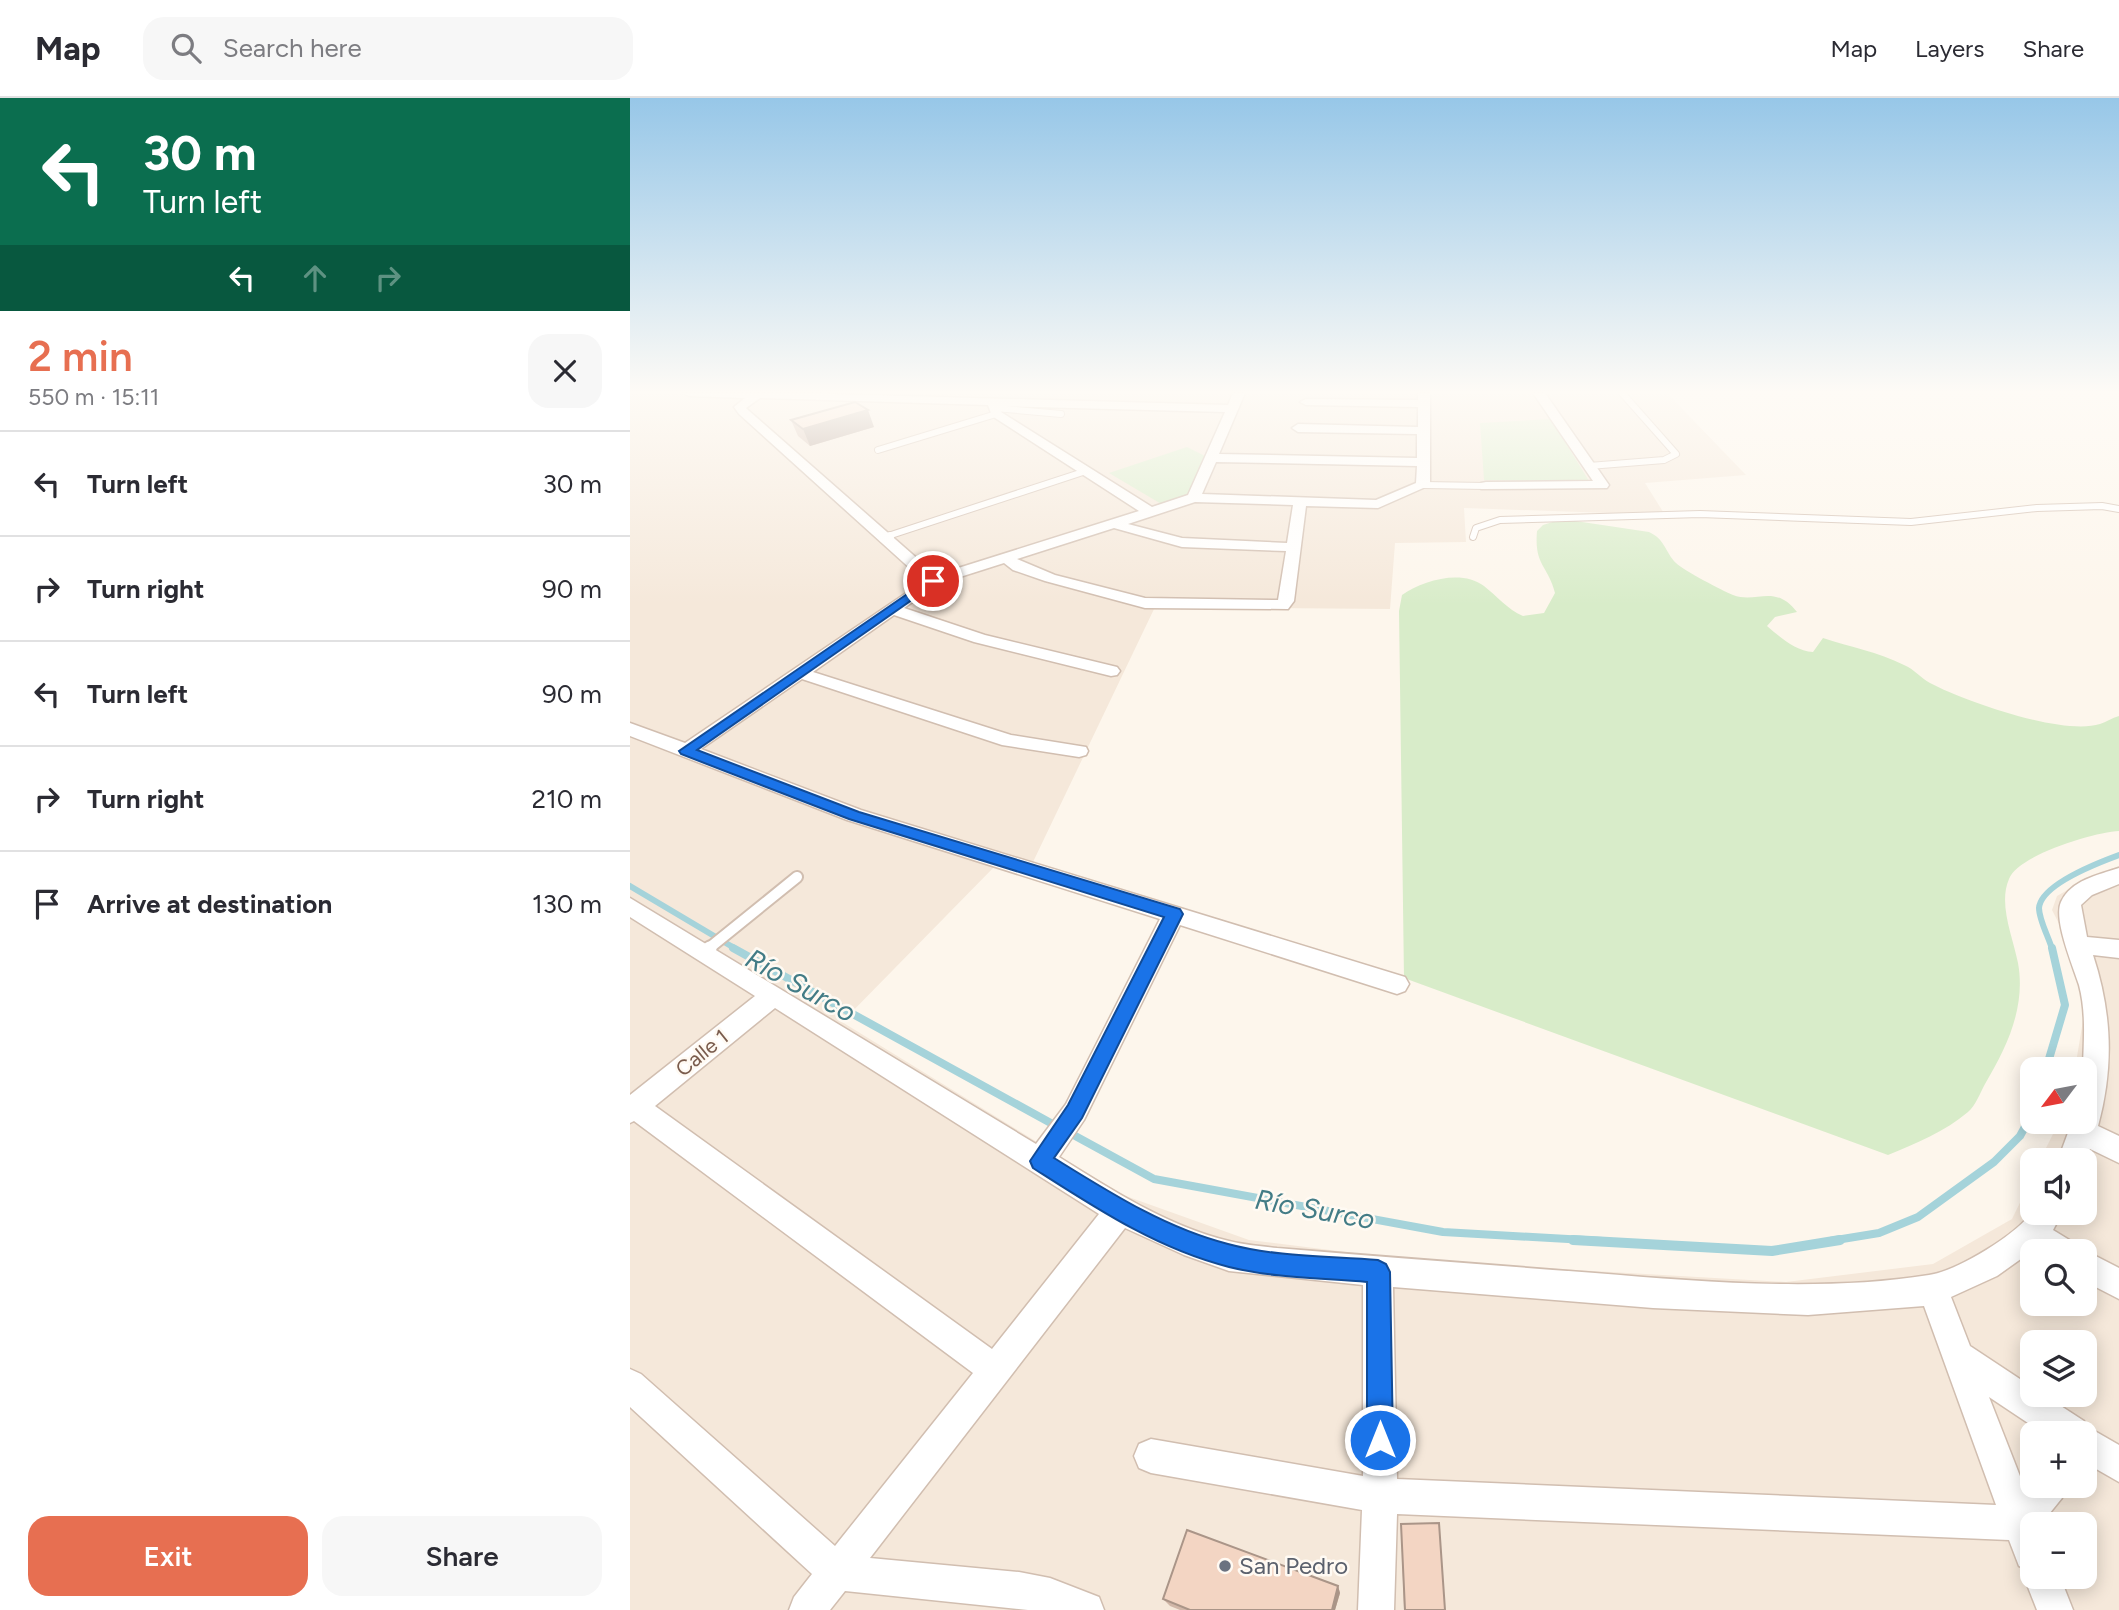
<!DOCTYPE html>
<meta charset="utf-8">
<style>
:root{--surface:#fff;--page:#f7f7f7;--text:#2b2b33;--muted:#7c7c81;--line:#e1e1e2;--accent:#e76f51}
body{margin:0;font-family:Figtree,sans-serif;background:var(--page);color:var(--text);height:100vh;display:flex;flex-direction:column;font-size:26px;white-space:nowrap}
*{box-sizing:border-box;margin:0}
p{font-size:23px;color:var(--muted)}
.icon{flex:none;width:38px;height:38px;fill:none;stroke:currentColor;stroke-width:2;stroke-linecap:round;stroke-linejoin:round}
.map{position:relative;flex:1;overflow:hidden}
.details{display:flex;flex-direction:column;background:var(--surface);width:630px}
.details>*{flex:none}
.top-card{background:#0b6e4f;color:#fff;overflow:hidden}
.needle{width:46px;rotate:238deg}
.tools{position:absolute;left:1390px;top:959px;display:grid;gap:14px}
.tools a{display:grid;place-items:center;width:77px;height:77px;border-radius:14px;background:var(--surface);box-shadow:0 4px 18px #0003;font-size:35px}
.pin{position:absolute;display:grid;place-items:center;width:60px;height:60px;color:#fff;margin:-30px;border:4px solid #fff;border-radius:50%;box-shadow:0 2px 7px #0007}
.me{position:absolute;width:77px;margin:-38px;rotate:0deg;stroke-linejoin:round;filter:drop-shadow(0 0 5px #0008)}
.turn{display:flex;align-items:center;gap:24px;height:147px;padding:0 28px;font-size:32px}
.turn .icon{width:91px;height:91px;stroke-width:2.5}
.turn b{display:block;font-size:49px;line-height:60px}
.lanes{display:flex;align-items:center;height:66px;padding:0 28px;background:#0003;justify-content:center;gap:35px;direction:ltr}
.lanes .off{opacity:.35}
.round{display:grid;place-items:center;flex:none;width:74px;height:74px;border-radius:21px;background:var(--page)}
.head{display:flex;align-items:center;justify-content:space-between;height:119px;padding:0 28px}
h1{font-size:42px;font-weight:600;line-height:52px;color:var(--accent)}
.primary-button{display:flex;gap:14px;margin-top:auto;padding:14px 28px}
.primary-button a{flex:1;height:80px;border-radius:21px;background:var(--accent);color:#fff;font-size:28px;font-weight:600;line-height:80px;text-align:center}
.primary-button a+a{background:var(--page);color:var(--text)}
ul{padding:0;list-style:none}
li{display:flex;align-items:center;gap:21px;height:105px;padding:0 28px;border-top:2px solid var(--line)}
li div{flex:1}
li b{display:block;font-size:26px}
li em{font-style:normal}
header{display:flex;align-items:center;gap:42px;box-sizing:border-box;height:98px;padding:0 35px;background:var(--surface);border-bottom:2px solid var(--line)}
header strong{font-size:33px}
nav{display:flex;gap:38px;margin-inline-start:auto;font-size:24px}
.search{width:490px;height:63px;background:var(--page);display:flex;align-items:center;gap:18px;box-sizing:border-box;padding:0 24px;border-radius:21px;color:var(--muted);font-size:26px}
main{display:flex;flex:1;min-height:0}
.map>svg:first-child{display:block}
.residential{fill:#f5e8da;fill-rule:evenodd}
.green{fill:#d8ecc9}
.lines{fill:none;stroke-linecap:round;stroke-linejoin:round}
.stream-far2{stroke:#a5d3da;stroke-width:6}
.stream-far1{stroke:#a5d3da;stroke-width:8}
.stream{stroke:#a5d3da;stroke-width:10}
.service-far3-casing{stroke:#d1beb0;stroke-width:8}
.service-far2-casing{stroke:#d1beb0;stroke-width:10}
.service-far1-casing{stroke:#d1beb0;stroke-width:14}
.service-casing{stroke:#d1beb0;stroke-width:17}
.minor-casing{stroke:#d1beb0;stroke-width:3}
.service-far3{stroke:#fff;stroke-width:6}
.service-far2{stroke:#fff;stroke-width:8}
.service-far1{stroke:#fff;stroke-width:10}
.service{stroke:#fff;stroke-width:13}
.minor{fill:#fff;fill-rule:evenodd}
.wall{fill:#d1b7a8}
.shaded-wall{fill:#aa9588}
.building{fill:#f3d5c3;stroke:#aa9588;stroke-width:2}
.route{fill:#1a73e8;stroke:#114b97;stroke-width:2}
.worship-dot{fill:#6b7280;stroke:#fffaf3;stroke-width:2.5}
.labels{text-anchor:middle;stroke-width:5;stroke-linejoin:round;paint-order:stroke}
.street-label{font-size:21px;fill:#7a5c4d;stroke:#fffaf3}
.near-worship-label{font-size:24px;fill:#5b616d;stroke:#fffaf3;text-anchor:start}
.near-water-label{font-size:28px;font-style:italic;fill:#437c86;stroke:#fffaf3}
</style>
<header>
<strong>Map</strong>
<div class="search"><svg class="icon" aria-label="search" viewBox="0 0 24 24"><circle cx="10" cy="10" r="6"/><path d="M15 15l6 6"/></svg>Search here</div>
<nav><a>Map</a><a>Layers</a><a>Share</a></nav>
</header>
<main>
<section class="details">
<div class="top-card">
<div class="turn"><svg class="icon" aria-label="left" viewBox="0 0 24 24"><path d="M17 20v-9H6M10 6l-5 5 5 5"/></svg><div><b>30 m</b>Turn left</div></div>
<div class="lanes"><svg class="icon" aria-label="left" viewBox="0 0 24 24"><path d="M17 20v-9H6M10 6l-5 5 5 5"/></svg><svg class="icon off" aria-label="ahead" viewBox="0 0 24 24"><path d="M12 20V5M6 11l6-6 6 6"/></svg><svg class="icon off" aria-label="right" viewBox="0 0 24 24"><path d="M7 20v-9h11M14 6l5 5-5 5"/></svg></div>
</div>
<div class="head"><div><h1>2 min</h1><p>550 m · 15:11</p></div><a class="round"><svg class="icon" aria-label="close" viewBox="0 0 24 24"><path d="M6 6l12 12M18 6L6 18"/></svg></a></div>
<ul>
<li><svg class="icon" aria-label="left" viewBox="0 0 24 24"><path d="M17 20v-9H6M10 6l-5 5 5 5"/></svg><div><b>Turn left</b></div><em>30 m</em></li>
<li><svg class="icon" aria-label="right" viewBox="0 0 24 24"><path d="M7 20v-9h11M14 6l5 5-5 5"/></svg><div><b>Turn right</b></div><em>90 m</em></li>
<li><svg class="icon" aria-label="left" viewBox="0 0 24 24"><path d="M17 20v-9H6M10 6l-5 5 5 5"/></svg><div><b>Turn left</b></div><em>90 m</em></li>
<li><svg class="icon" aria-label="right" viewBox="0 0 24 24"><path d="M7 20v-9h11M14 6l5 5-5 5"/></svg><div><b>Turn right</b></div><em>210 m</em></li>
<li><svg class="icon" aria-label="arrive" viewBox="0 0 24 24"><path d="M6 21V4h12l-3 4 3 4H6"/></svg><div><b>Arrive at destination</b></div><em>130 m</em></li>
</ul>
<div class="primary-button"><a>Exit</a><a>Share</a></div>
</section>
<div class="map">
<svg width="1489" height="1512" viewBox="0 0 1489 1512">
<rect width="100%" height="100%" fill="#fdf6ec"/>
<!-- residential -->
<path class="residential" d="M0 295H1037L1116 377 1015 385 1035 417 834 410 836 444 765 445 760 511 525 509 403 764 367 766 212 924 493 1097 619 1142 788 1163 1156 1184 1303 1166 1382 1121 1402 1080V1115H1454V1062H1410L1429 1024H1454V971H1445L1455 910 1444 855 1422 812 1427 798 1460 779 1489 768V1512H0ZM1402 1153H1454V1206H1402ZM1402 1244H1454V1297H1402ZM1402 1335H1454V1388H1402ZM1402 1426H1454V1479H1402Z"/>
<!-- green -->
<g class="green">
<path d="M921 321 959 383 854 382 850 325Z"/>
<path d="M557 349 577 359 558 397 533 407 479 375Z"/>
<path d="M932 421 1019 434C1035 441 1035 454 1046 465 1053 472 1093 493 1103 497 1127 506 1144 485 1167 514L1145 519 1137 528C1150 539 1165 553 1183 554L1193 540C1220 549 1248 554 1274 567 1284 571 1291 580 1300 585 1334 603 1433 638 1470 626 1476 624 1482 620 1489 618V733C1465 734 1388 757 1379 781 1368 806 1383 839 1388 865 1396 909 1377 949 1355 986 1350 995 1346 1007 1338 1014 1316 1033 1285 1046 1258 1057L774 880 769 513 772 497C793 482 832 471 854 488 868 499 877 511 893 518L914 515 925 495C918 467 904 468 907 433L913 427Z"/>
</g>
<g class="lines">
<!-- stream-far2 -->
<g class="stream-far2">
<path d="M0 788 106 851"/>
<path d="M1422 851C1419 840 1409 822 1409 810 1411 786 1470 764 1489 757"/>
</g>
<!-- stream-far1 -->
<g class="stream-far1">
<path d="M103 850 428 1029"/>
<path d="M1416 971 1435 907 1422 850"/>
<path d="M438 1034 524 1081 813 1134 973 1143"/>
<path d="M1200 1143 1249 1135 1288 1119 1364 1064 1390 1038 1402 1016"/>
</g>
<!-- stream -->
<path class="stream" d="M943 1142 1142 1153 1210 1142"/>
<defs>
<g id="service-far3">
<path d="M365 310 431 316"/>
<path d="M248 352 366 316"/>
<path d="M959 368 1034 362 1046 356 992 295"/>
<path d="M793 387 856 388"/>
<path d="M255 439 456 373"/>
<path d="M843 439 846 430 870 422 1070 416 1281 424 1407 410 1472 408 1489 411"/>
</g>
<path id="service-far2" d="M253 440 260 438"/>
<path id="service-far1" d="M78 851 167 779"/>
<path id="service" d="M74 854 80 850"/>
<g id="minor">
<path d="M53 295H169L598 307 603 295H615L589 356 787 360V336L668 334 662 330 668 326 788 329V309L676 307 670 304 676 301 788 302V295H800V387L748 410 676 408 664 503 658 511 515 510 415 483 383 472 374 465 308 486 274 510 355 537 487 569 490 573 487 577 481 578 344 544 264 517 183 574 381 637 456 649 458 653 456 657 449 659 372 647 172 581 71 651 231 712 775 879 779 886 775 893 767 896 550 827 454 1022 429 1059C482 1092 537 1128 599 1143 614 1147 631 1148 647 1150 753 1159 859 1167 965 1175 1072 1184 1193 1194 1299 1177 1327 1173 1386 1137 1402 1114L1432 1115 1423 1132 1441 1143 1446 1153H1402L1367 1178 1321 1199 1340 1248 1402 1289V1297H1414L1454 1323 1456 1328 1489 1347V1384L1454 1364V1335H1413L1359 1299 1395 1391 1402 1383V1388H1437L1432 1400 1411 1426H1402V1479H1430L1443 1512H1407L1394 1479 1397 1471 1389 1468 1379 1442 767 1416 764 1512H728L732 1412 521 1375 509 1370 504 1358 509 1346 521 1341 733 1378V1187L599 1173 554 1157 495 1130 240 1460 389 1474 420 1480 469 1499 474 1512H398L215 1493 200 1512H159L164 1499 182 1476 0 1309V1271L11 1276 205 1448 343 1275 4 1023 0 1025V997L125 898 0 819V800L406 1046 436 1006 530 821 217 722 0 638V625L55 645 294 483 109 316 104 309 115 300 59 298ZM130 300 358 307 362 318 509 413 306 477 118 312 116 310ZM370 308 595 314 558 397 522 409 371 314ZM586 364 787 368 786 385 746 402 572 396ZM565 404 663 407 657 445 552 440 498 426ZM484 430 552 449 656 453 648 502 515 500 425 477 387 461ZM145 910 469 1116 362 1251 25 1008ZM763 1189 1023 1210 1178 1217 1294 1208 1366 1407 767 1381Z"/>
<path d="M903 295H915L979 387 977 390 851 391V385L856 384 963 383Z"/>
<path d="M1489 770V786L1462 797 1451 807 1457 839 1489 842V860L1463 857C1482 915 1484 969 1468 1028L1489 1038V1065L1460 1051 1454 1065V1062H1428L1442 1024H1454C1454 1005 1452 982 1453 967 1454 940 1456 913 1449 887 1443 868 1423 821 1431 804 1441 782 1468 777 1489 770Z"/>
<path d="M1454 1152 1489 1170V1201L1454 1183V1153H1451Z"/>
</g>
</defs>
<!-- service-far3 casing -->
<use href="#service-far3" class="service-far3-casing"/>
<!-- service-far2 casing -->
<use href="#service-far2" class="service-far2-casing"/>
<!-- service-far1 casing -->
<use href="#service-far1" class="service-far1-casing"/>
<!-- service casing -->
<use href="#service" class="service-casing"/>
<!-- minor casing -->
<use href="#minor" class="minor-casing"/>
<!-- service-far3 -->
<use href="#service-far3" class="service-far3"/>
<!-- service-far2 -->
<use href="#service-far2" class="service-far2"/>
<!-- service-far1 -->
<use href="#service-far1" class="service-far1"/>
<!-- service -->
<use href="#service" class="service"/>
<!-- minor -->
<use href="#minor" class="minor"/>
</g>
<!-- wall -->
<g class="wall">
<path d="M161 322 244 329 180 348 168 338Z"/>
<path d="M771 1426 815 1512H774Z"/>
<path d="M708 1488 710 1495 705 1512H550L540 1508 533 1501Z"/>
</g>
<!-- shaded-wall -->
<g class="shaded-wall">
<path d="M238 312 244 329 180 348 173 331Z"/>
<path d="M708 1488 710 1495 705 1512H702Z"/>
</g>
<!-- building -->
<g class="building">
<path d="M225 304 238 312 173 331 161 322Z"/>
<path d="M809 1425 815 1512H775L771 1426Z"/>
<path d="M557 1432 708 1488 702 1512H560L533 1501Z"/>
</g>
<!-- sky -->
<linearGradient id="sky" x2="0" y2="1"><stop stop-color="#97c7e8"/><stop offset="0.58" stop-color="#fefbf6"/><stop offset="1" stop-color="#fefbf6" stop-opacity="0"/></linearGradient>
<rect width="1489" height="507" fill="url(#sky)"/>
<!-- route -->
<path class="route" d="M299 481 309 483 67 652 229 714 550 811 553 816 452 1020 424 1060C479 1094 535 1130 598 1146 646 1159 699 1158 748 1162L756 1166 760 1174 763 1342 759 1350 750 1354 741 1350 737 1342V1184C692 1180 643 1180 599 1169 527 1151 464 1109 403 1070L400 1063 438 1007 534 819 219 721 51 656 49 653Z"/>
<!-- markers -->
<circle class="worship-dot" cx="595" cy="1468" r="7"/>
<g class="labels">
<!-- street labels -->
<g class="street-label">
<text transform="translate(72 955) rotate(-39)" y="7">Calle 1</text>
</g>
<!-- near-worship labels -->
<g class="near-worship-label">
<text x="609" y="1476">San Pedro</text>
</g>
<!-- near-water labels -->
<g class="near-water-label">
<text transform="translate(171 887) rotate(29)" y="10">Río Surco</text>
<text transform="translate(685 1111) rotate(10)" y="10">Río Surco</text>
</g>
</g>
</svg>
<div class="tools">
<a><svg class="needle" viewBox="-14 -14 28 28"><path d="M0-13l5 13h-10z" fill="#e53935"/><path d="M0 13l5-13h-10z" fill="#7c7c81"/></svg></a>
<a><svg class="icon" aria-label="sound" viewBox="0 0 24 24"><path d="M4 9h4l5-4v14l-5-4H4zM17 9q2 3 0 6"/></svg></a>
<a><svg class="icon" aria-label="search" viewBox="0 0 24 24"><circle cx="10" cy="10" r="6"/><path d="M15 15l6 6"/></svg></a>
<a><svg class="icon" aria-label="layers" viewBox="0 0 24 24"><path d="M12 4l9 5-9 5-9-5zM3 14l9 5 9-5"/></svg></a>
<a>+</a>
<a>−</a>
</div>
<div class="pin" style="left:303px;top:483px;background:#d93025"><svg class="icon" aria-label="arrive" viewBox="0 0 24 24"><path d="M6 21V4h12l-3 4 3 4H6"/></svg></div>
<svg class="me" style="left:750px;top:1342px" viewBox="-20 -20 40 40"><circle r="17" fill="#1a73e8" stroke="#fff" stroke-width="3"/><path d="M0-11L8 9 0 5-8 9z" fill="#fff"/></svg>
</div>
</main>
